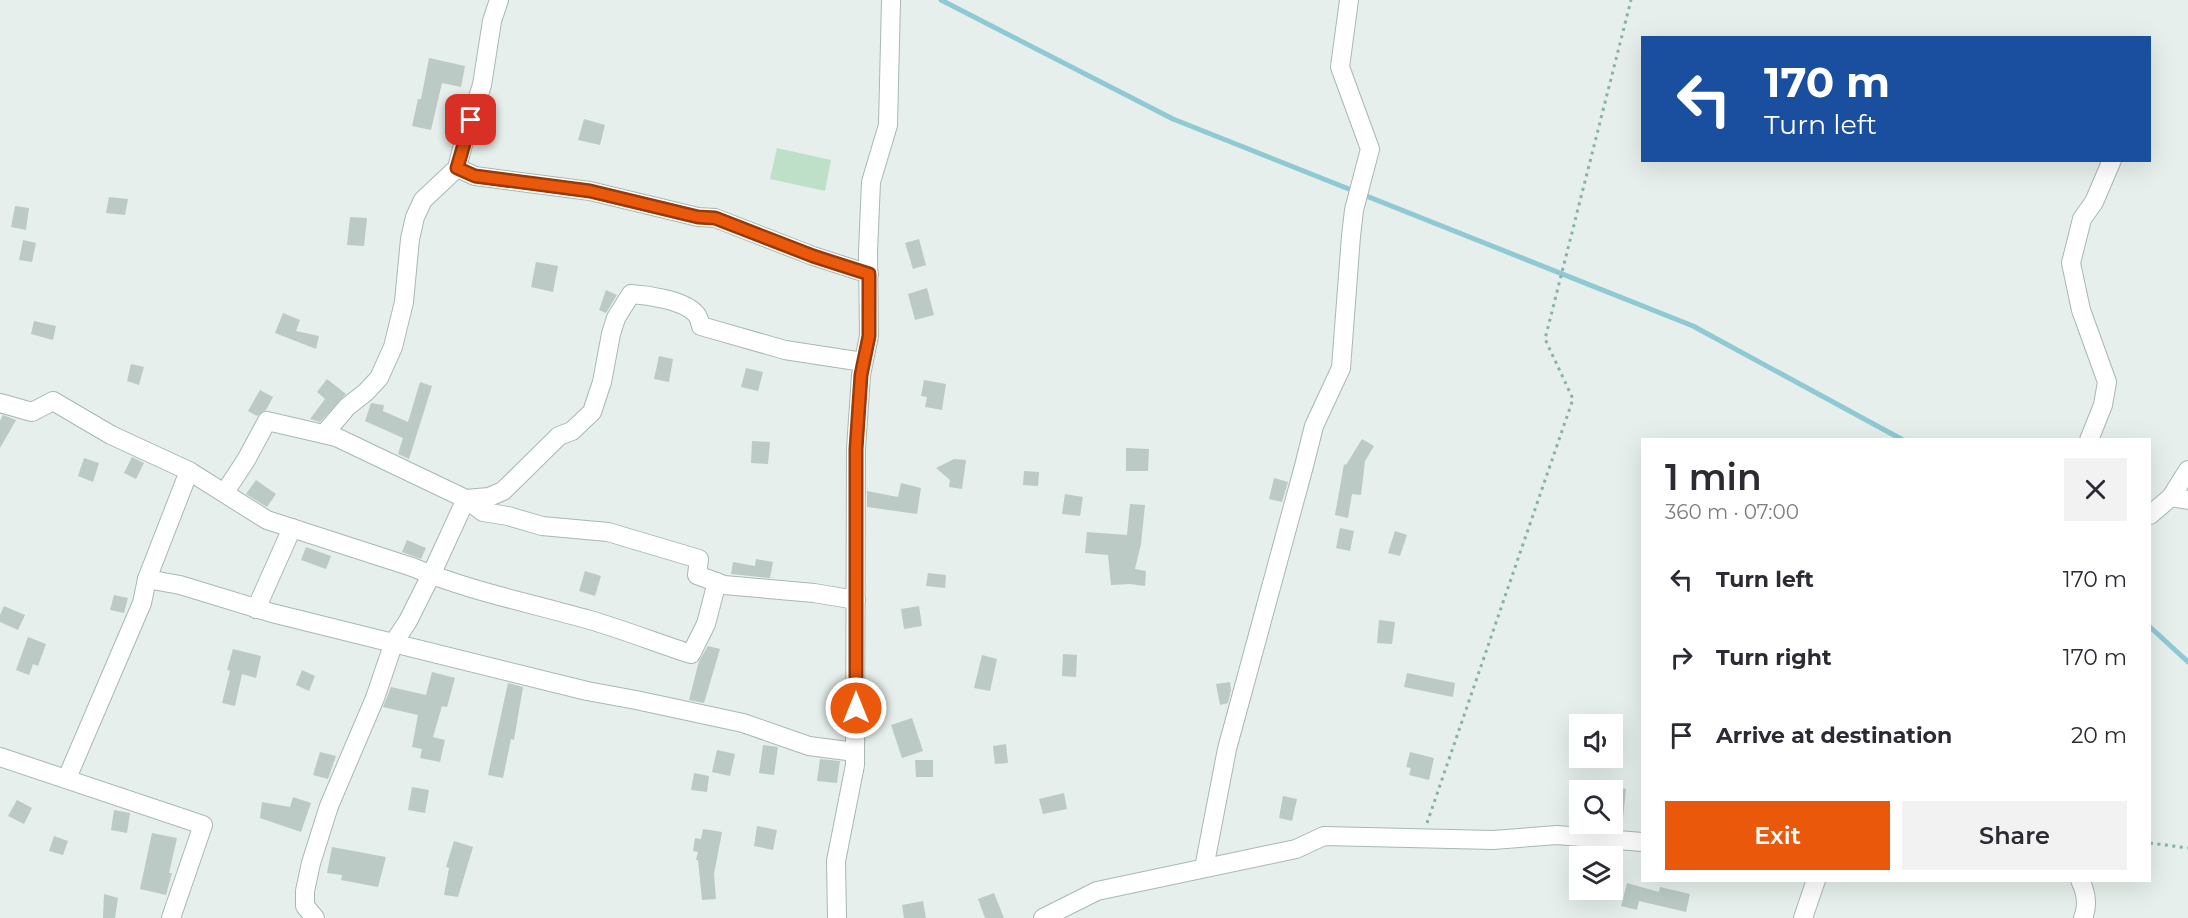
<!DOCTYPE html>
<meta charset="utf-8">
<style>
:root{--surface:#fff;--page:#f2f2f3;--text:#2b2b33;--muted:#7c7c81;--accent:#ea580c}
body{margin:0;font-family:Montserrat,sans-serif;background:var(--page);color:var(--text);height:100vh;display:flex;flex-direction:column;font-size:22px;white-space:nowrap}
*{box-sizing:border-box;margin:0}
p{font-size:20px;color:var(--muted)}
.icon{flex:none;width:33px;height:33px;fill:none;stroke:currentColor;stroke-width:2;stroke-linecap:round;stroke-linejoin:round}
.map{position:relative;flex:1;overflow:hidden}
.side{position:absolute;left:1641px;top:438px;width:510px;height:444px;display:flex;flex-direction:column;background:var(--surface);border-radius:0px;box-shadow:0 6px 24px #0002}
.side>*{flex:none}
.hud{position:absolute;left:1641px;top:36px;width:510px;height:126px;border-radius:0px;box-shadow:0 6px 24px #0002;background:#1a4fa0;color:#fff;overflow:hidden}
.fabs{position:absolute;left:1569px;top:714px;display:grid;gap:12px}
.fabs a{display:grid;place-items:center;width:54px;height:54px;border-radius:0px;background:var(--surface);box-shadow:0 6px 24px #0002;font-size:30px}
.pin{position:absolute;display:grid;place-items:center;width:51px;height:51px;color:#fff;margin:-26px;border-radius:12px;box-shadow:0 3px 9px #0006}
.me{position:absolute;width:66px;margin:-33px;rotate:0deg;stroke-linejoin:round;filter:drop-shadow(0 0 4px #0008)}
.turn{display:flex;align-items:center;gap:21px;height:126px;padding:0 24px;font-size:27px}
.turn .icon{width:78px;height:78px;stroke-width:2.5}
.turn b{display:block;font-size:42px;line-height:51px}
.round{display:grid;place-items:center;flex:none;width:63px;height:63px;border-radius:0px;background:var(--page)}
.overview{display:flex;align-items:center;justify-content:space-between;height:102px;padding:0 24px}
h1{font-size:36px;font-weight:600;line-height:45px}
.cta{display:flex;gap:12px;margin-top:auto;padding:12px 24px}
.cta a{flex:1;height:69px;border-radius:0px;background:var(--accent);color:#fff;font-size:24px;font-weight:600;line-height:69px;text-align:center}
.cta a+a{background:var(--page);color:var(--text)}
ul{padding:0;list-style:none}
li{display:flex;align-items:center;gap:18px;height:78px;padding:0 24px}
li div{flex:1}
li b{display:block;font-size:22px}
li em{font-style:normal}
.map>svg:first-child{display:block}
.green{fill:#bfe0c8}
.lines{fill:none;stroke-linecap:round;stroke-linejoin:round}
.stream{stroke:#8ec9d4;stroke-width:5}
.building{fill:#bbcac4}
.minor-casing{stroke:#a8b8b2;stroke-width:20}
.path{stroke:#86b3a5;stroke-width:3;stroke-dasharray:3 4.5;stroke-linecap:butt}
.minor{stroke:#fff;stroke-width:18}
.route-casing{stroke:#983908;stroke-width:15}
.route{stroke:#ea580c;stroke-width:10}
</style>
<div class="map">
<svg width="2188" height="918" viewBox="0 0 2188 918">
<rect width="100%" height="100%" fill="#e6efeb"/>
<!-- green -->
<path class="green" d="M777 148 831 160 825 191 770 179Z"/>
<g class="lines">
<!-- stream -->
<g class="stream">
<path d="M941 0 1173 119 1693 326 1903 440"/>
<path d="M2150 627 2188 662"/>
</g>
</g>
<!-- building -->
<g class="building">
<path d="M429 58 465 66 461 87 442 83 431 130 412 126 418 99H421Z"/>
<path d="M584 119 605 125 600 145 578 140Z"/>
<path d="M109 197 128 199 125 215 106 213Z"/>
<path d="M15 206 29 208 26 230 11 227Z"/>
<path d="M350 217 367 218 364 246 347 245Z"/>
<path d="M919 239 926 265 913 269 905 243Z"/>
<path d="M23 240 36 243 32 262 19 260Z"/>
<path d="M536 262 558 266 553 292 531 287Z"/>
<path d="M927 288 934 315 915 320 908 294Z"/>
<path d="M606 290 617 295 606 313 599 310Z"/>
<path d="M283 313 300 320 296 331 319 336 316 349 275 333Z"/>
<path d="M34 321 56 326 53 340 31 334Z"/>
<path d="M659 356 673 359 669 382 654 379Z"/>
<path d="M131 364 144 367 139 385 127 381Z"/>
<path d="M746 368 763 372 758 391 741 387Z"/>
<path d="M327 379 346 394 320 422 310 419 325 399 317 392Z"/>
<path d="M924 380 946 384 942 410 925 407 927 397 921 396Z"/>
<path d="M420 382 432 386 409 459 398 454 403 438 365 421 371 403 384 405 383 411 408 422Z"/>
<path d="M260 390 273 397 266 410 257 416 248 411Z"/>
<path d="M3 415 16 420 0 448V421Z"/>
<path d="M1362 439 1374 446 1365 461 1361 495 1352 494 1348 518 1335 515 1344 464 1346 465Z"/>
<path d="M752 441 770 442 768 464 751 463Z"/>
<path d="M1126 448 1149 449 1148 471H1126Z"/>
<path d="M132 457 144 463 136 479 124 473Z"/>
<path d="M84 458 99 463 93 482 78 476Z"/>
<path d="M954 459 966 460 962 489 949 487 950 480 936 468Z"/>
<path d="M1024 471 1039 472 1038 486 1023 485Z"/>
<path d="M1274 478 1288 482 1282 502 1269 499Z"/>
<path d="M256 480 276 494 267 507 246 494Z"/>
<path d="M901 483 921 488 917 514 867 507V491L898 497Z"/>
<path d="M1065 494 1083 497 1080 516 1062 514Z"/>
<path d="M1130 504 1145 505 1141 544 1135 569 1146 571 1145 586 1130 584 1111 585 1108 555 1085 553 1087 532 1127 535Z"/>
<path d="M1340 528 1354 531 1350 551 1336 548Z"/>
<path d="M1395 531 1407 535 1400 556 1388 553Z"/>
<path d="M407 540 426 548 421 559 402 552Z"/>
<path d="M306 547 331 556 326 569 301 560Z"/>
<path d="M756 559 773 562 770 578 731 574 733 562 755 566Z"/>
<path d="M585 571 601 576 595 596 579 591Z"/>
<path d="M928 573 946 575 945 588 926 586Z"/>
<path d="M114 595 128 598 124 613 110 610Z"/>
<path d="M4 606 25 615 18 630 0 622V615Z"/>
<path d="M919 606 922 626 904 629 901 609Z"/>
<path d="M1379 620 1395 622 1392 644 1377 643Z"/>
<path d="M28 637 46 644 38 666 33 664 29 675 16 670Z"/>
<path d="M708 646 720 649 704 703 689 700 699 661Z"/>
<path d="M233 649 261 656 256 678 242 674 235 706 222 703 230 671 227 670Z"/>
<path d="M1063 654 1077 655 1076 677 1062 676Z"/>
<path d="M982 655 997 659 990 691 974 688Z"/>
<path d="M302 670 315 676 309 691 296 685Z"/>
<path d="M432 672 455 678 447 707 442 706 433 737 445 740 440 762 420 758 422 749 412 747 418 715 383 707 391 687 426 695Z"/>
<path d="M1407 673 1455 683 1453 697 1404 687Z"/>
<path d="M1230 682 1231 690 1228 703 1220 705 1216 684Z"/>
<path d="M508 683 523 687 514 740 511 739 503 778 488 775Z"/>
<path d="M912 718 923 751 902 758 891 725Z"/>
<path d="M1006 744 1008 763 995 764 993 746Z"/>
<path d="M763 745 778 747 774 775 759 773Z"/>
<path d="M717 750 735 754 730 776 712 772Z"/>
<path d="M320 752 336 756 328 779 313 775Z"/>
<path d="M1410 752 1434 758 1429 780 1409 775 1411 768 1406 767Z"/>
<path d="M820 759 840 761 837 783 817 781Z"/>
<path d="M915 760H933V777H916Z"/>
<path d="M694 773 709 776 707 792 691 790Z"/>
<path d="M412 787 429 790 425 813 408 810Z"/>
<path d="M1612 787 1626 789 1622 829 1612 828Z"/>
<path d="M1064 793 1067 809 1043 814 1039 799Z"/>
<path d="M1283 796 1297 799 1292 821 1279 818Z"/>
<path d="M293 797 311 803 301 832 260 818 262 802 290 807Z"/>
<path d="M17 800 32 808 24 824 8 816Z"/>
<path d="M114 810 130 813 127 833 111 830Z"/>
<path d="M757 826 777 830 773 850 754 846Z"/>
<path d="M703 829 722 832 714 874 716 899 702 900 698 860H696L698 852 693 851 695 838 701 839Z"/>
<path d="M152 833 177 838 169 873H172L166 895 140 889Z"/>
<path d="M54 836 68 841 63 855 49 851Z"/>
<path d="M454 841 473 847 458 897 444 895 449 868 446 867Z"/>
<path d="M332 847 386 857 378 887 341 880 342 875 327 873Z"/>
<path d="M1627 883 1659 892 1660 887 1690 894 1686 912 1639 901 1637 910 1621 906Z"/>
<path d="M994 893 1004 918H985L978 899Z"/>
<path d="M104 894 118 898 115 918H103Z"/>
<path d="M923 901 926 918H904L902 905Z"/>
</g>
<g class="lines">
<defs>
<g id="minor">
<path d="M457 168 475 176 590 191 698 217 715 218 813 256 869 274"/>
<path d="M0 403 32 412 53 401 111 435 189 471 267 520 412 567C469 591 530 603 590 620 624 630 657 643 691 654L706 624 717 582"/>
<path d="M324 434 347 407 366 392 379 378 393 347 404 302 410 239 415 217 423 200 457 168 465 137 482 85 492 21 499 0"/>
<path d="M2089 440 2103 405 2107 382 2081 310 2071 263 2082 219 2094 202 2112 160"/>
<path d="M225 492 246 460 267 421 336 437 466 499 483 512 508 516 542 526 608 532 699 559 697 575 724 585 814 593 856 600"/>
<path d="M2171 497 2188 470"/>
<path d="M2150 515 2171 497 2188 500"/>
<path d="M147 579 180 585 272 613 587 691 636 700 743 723 809 746 855 752"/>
<path d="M256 609 292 528"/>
<path d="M0 757 203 825 171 918"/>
<path d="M67 778 142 603 147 579 189 471"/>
<path d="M1204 868 1227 749 1304 466 1314 426 1341 368 1351 236 1354 210 1370 149 1340 67 1349 0"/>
<path d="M2080 880C2086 892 2088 906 2083 918"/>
<path d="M315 918 305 906V891L311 863 329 806 375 698 394 642 408 621 431 575 466 499 489 497 503 491 559 436 572 431 592 412 602 382 611 334 616 318 631 294C647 295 683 300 695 313 698 315 700 322 701 326L785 350 863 362"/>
<path d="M837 918 836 861 855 765 856 449 861 375 869 336 868 252 871 182 888 125 891 0"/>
<path d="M1043 918 1097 891 1296 849 1324 836 1493 840 1557 835 1642 842"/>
<path d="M1803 918 1816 880"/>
</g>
</defs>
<!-- minor casing -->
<use href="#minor" class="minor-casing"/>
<!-- path -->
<g class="path">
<path d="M1427 823 1573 399 1545 339 1631 0"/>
<path d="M2150 843 2188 848"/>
</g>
<!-- minor -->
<use href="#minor" class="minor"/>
</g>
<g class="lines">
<defs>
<path id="route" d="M471 120 457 168 475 176 590 191 698 217 715 218 813 256 869 274V336L861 375 856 449V708"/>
</defs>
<!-- route casing -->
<use href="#route" class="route-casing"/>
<!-- route -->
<use href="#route" class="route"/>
</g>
</svg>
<div class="fabs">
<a><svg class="icon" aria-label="sound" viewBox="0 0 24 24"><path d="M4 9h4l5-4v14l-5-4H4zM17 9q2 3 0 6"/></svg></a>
<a><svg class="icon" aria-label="search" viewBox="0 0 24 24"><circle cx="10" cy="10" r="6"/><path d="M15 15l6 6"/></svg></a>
<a><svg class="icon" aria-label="layers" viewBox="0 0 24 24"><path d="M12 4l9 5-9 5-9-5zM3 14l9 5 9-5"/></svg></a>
</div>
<div class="pin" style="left:471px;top:120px;background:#d93025"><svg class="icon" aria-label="arrive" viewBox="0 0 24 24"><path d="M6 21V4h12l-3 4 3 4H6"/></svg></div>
<svg class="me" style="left:856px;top:708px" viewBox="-20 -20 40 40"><circle r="17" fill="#ea580c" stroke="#fff" stroke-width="3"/><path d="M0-11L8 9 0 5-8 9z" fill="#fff"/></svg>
<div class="hud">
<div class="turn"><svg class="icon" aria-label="left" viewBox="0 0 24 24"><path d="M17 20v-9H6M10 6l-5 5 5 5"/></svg><div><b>170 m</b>Turn left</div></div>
</div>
<section class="side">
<div class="overview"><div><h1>1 min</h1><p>360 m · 07:00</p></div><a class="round"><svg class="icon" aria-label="close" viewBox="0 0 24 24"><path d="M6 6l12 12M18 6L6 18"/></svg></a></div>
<ul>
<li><svg class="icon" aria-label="left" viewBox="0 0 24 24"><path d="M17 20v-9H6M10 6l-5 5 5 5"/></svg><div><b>Turn left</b></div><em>170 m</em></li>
<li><svg class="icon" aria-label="right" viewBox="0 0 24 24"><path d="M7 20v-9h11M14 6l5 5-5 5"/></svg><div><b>Turn right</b></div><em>170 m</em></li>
<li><svg class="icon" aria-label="arrive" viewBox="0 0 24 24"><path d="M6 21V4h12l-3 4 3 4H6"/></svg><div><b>Arrive at destination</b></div><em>20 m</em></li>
</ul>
<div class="cta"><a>Exit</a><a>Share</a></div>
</section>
</div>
